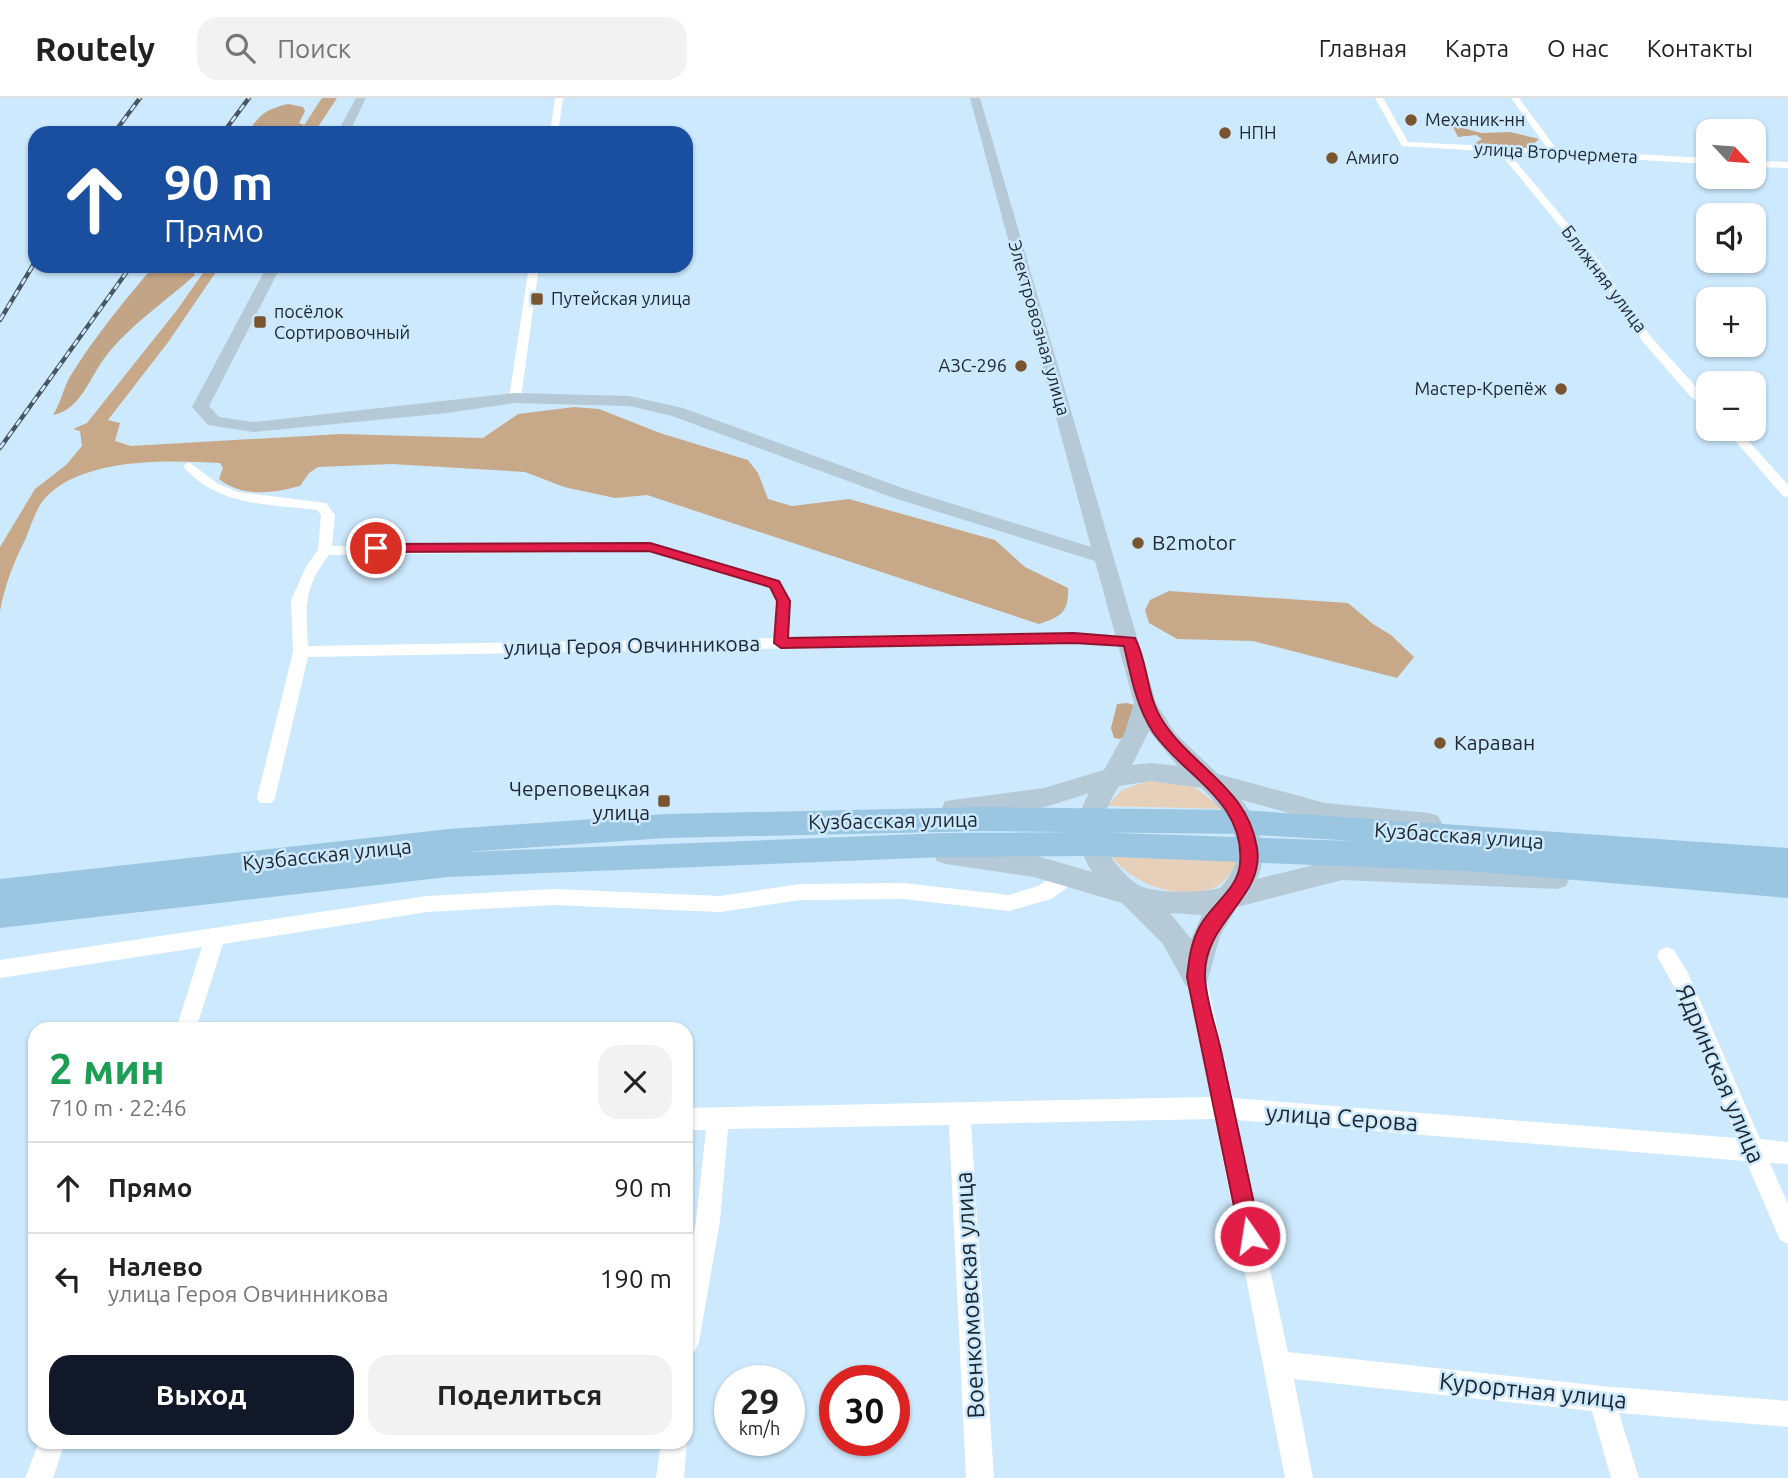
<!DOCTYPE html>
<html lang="ru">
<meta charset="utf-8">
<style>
:root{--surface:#fff;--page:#f2f2f2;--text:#222;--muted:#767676;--line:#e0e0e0;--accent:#111827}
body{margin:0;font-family:Ubuntu,sans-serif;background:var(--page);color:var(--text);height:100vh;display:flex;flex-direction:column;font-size:26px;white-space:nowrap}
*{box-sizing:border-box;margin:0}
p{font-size:23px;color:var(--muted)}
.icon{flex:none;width:38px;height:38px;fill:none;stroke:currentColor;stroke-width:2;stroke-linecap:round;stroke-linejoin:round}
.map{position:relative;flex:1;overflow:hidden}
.drawer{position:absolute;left:28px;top:924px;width:665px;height:427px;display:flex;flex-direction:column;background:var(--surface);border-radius:21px;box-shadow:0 2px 5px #0004}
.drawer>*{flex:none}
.guide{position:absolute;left:28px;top:28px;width:665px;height:147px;border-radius:21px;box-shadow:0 2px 5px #0004;background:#1a4fa0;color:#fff;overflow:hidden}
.needle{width:46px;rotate:116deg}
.controls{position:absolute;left:1696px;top:21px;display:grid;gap:14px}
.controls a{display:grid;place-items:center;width:70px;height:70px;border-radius:14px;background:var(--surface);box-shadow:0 2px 5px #0004;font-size:35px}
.speed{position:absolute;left:714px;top:1267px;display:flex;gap:14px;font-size:35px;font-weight:700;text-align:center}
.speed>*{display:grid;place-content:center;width:91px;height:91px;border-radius:50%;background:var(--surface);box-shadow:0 2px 5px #0004;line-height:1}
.speed small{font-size:18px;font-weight:400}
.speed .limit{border:10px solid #d22;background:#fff;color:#111}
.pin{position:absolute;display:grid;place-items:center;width:60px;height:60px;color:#fff;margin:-30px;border:4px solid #fff;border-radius:50%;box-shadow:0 2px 7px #0007}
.me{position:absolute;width:77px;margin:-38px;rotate:347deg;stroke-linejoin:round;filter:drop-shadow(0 0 5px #0008)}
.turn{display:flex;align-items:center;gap:24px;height:147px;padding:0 21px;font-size:32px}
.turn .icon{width:91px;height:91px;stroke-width:2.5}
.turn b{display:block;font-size:49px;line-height:60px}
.round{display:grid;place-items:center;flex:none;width:74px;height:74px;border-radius:21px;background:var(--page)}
.head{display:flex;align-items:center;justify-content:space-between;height:119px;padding:0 21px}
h1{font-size:42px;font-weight:700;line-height:52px;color:#1e9e55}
.action{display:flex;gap:14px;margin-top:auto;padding:14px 21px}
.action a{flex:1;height:80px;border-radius:21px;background:var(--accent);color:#fff;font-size:28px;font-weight:700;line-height:80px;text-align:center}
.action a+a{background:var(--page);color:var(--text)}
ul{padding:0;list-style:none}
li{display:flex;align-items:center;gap:21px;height:91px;padding:0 21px;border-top:2px solid var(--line)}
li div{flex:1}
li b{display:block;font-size:26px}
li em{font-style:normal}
header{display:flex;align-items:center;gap:42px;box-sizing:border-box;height:98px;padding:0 35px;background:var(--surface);border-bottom:2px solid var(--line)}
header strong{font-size:33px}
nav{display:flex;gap:38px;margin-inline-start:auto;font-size:24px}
.search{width:490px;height:63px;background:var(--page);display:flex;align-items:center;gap:18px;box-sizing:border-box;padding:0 24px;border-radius:21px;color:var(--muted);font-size:26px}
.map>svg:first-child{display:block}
.green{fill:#e6d0ba}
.forest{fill:#c2a486}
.water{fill:#c7a98a}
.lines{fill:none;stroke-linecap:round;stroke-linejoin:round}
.street{fill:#fff;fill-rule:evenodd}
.secondary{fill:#b5c9d6;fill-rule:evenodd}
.primary{fill:#9bc6e2;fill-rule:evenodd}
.rail-casing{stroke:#485661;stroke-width:4.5}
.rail{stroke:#cde9fd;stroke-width:2.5;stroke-dasharray:7;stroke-linecap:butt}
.route{fill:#e11d48;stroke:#92132f;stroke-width:2}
.poi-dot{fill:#78552e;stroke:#cde9fd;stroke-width:2.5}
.labels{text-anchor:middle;stroke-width:5;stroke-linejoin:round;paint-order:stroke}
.far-poi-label{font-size:18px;fill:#1d272f;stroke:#cde9fd;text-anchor:start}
.far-street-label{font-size:18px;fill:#1d272f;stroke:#cde9fd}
.poi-label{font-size:21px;fill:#1d272f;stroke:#cde9fd;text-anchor:start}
.street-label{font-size:21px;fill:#1d272f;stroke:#cde9fd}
.near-street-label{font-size:24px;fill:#1d272f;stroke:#cde9fd}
</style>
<header>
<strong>Routely</strong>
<div class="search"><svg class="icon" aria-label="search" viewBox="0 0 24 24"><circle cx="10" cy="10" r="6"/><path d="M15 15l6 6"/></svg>Поиск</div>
<nav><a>Главная</a><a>Карта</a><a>О нас</a><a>Контакты</a></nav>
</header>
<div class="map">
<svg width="1788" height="1380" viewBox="0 0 1788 1380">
<rect width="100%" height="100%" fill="#cde9fd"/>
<!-- green -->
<g class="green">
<path d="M1147 683 1192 687 1223 711 1107 708 1122 692Z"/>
<path d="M1112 759H1238C1222 818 1139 795 1112 759Z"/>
</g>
<!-- forest -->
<g class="forest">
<path d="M288 6 303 9 305 13 299 25 304 27 299 35H248C259 16 267 11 288 6Z"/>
<path d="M1452 27 1481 35 1510 34 1539 41 1528 50 1476 49 1474 46 1482 41 1476 37 1458 39Z"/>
<path d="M154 168H189L195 177C166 203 130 227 106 258 90 278 81 312 53 317 61 305 63 290 71 277 96 237 124 203 154 168Z"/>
<path d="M1127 605 1134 607 1129 635 1120 641 1114 640 1111 630 1117 606Z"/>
</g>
<!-- water -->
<g class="water">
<path d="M322 0H337L314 35H299Z"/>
<path d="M208 168H220L169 243 108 322 120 325 115 343 131 348 341 336 483 340 518 316 574 309 599 311 660 335 748 362 758 375 768 401 792 408 849 401 995 442 1025 469 1068 490C1069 514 1061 519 1039 526L647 397 615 400 564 389 525 374 392 366 318 369 309 375 300 388C272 395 243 400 219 381L223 370 220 365C168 362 85 359 46 399 36 409 31 429 25 442 13 466 5 487 0 513V449L35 391 66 367 82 348 80 333 73 331 87 325 177 212Z"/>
<path d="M1169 493 1348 505 1373 526 1391 537 1414 559 1397 580 1253 543 1177 541 1149 525 1145 512 1150 502Z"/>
</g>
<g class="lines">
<!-- street -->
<g class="street">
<path d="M555 0H563L558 35H550Z"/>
<path d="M1375 0H1383L1408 44 1548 51 1511 0H1519L1557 52 1708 60V66L1508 54 1600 164 1651 239 1708 302V313L1689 297 1643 244 1592 167 1499 54 1402 48Z"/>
<path d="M1754 63 1788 64V70L1754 69Z"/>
<path d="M529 168H539L521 300 515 304 509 300Z"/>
<path d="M1725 331H1738L1788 387V399L1783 398Z"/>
<path d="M189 364 218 386 238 394 326 405 335 417 332 448 650 445 780 483 790 503 789 540C831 539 1124 527 1138 544L1130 549 1074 545 308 559 275 700 272 705H260L257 700 293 554 291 502 307 467 318 452 321 417 317 412C268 406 216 408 183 368ZM649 453 769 489 776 503 774 540 308 548C306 508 303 491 329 457Z"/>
<path d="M1064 768 1071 770 1073 776 1068 789 1051 801 1009 813 903 801 800 802 720 814 553 807 427 814 223 846 196 931H176L202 849 0 880V862L427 798 553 791 720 798 800 786 903 785 1009 797 1038 788 1054 778 1057 770Z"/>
<path d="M1667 849 1674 852 1688 875 1760 1041 1788 1044V1066L1770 1065 1788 1106V1146L1780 1142 1746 1063 1237 1022 1288 1254 1602 1288 1788 1303V1329L1619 1315 1639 1380H1611L1592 1313 1294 1281 1313 1380H1285L1215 1021 971 1026 994 1380H966L949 1027 728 1031 720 1123 699 1244 695 1253 686 1257V1177L696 1123 706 1032H686V1010L1211 999 1186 879 1189 873 1196 870 1203 873 1206 879 1233 1000 1737 1040 1673 887 1657 858 1660 852Z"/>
<path d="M686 1341 687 1344 684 1380H656L661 1344H686Z"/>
<path d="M39 1344H65L53 1380H25Z"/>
</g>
<!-- secondary -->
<g class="secondary">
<path d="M356 0H366L349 35H337Z"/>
<path d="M970 0H980L1156 605 1175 635 1218 676 1325 705 1429 715 1438 718 1442 725 1438 732 1429 735 1325 725 1242 702C1259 724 1270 754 1257 781L1342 760 1557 769 1566 772 1570 780 1566 788 1557 791 1342 782 1237 809 1220 838 1206 888 1196 892 1186 888 1163 846 1122 805 1034 779 946 766 937 763 933 755 937 747 946 744 1034 757 1092 774C1075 745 1073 724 1089 695 1050 708 985 730 945 717L942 710 945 703 1044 690 1104 672 1125 634 1134 605 1095 463 891 399 672 318 629 308 515 305 447 315 253 334 208 327 192 309 267 168H281L209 308 219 319 253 324 515 295 629 298 683 310 905 391 1091 449ZM1149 633 1178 668 1151 665 1132 667ZM1151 683 1202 690C1231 720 1254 755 1220 790 1201 795 1156 796 1138 787 1131 783 1123 774 1118 768 1094 741 1101 716 1119 688ZM1170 815 1202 817 1191 841Z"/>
</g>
<!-- primary -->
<path class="primary" d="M983 709 1242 712 1788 750V800L1466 773 1091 758 944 759 448 779 0 830V781L449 731 666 716ZM983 733 1242 736 1353 743 1091 734 944 735 465 754 666 740Z"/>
<defs>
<g id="rail">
<path d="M114 35 140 0"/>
<path d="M223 35 249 0"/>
<path d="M0 222 35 164"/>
<path d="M0 350 131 168"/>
</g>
</defs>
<!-- rail casing -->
<use href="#rail" class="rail-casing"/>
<!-- rail -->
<use href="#rail" class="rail"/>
</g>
<!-- route -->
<path class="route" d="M650 445 779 483 790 503 788 540 1074 535 1135 540C1149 567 1146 600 1164 625 1194 670 1248 691 1257 750 1265 800 1203 823 1205 879 1206 904 1217 932 1222 957 1235 1017 1248 1078 1261 1138L1258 1146 1250 1149 1243 1146 1240 1138 1187 879C1189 861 1191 844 1200 828 1211 807 1238 791 1240 766 1246 703 1183 678 1153 634 1136 608 1131 578 1124 548L1074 545 781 550 774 545 777 503 770 489 649 453 376 454 370 450 376 446Z"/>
<!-- markers -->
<g class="poi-dot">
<circle cx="1411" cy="22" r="7"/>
<circle cx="1225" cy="35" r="7"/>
<circle cx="1332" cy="60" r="7"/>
<rect x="530" y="194" width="14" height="14" rx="3.5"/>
<rect x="253" y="217" width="14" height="14" rx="3.5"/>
<circle cx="1021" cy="268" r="7"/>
<circle cx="1561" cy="291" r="7"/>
<circle cx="1138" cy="445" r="7"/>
<circle cx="1440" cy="645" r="7"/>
<rect x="657" y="696" width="14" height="14" rx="3.5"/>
</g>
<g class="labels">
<!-- far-poi labels -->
<g class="far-poi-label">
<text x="1425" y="28">Механик-нн</text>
<text x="1239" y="41">НПН</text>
<text x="1346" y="66">Амиго</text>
<text x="551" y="207">Путейская улица</text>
<text x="274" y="220">посёлок<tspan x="274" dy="21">Сортировочный</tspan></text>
<text x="1007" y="274" text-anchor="end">АЗС-296</text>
<text x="1547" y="297" text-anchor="end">Мастер-Крепёж</text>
</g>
<!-- far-street labels -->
<g class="far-street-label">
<text transform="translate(1556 55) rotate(3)" y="6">улица Вторчермета</text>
<text transform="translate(1604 181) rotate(53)" y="6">Ближняя улица</text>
<text transform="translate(1039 230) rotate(74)" y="6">Электровозная улица</text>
</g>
<!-- poi labels -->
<g class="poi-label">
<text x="1152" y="452">B2motor</text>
<text x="1454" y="652">Караван</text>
<text x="650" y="698" text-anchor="end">Череповецкая<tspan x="650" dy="24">улица</tspan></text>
</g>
<!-- street labels -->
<g class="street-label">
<text transform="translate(632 548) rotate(-1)" y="7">улица Героя Овчинникова</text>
<text transform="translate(893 723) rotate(-1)" y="7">Кузбасская улица</text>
<text transform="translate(1459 738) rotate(4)" y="7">Кузбасская улица</text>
<text transform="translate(327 757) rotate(-6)" y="7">Кузбасская улица</text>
</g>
<!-- near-street labels -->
<g class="near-street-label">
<text transform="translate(1720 976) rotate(67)" y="8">Ядринская улица</text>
<text transform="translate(1342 1020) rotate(4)" y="8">улица Серова</text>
<text transform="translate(970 1197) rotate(-93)" y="8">Военкомовская улица</text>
<text transform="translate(1533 1293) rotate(6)" y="8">Курортная улица</text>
</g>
</g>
</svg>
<div class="controls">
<a><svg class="needle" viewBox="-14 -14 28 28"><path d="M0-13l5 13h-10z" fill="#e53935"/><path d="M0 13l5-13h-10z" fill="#767676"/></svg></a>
<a><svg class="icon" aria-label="sound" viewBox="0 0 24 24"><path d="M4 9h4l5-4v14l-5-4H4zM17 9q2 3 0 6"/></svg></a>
<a>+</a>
<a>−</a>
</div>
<div class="speed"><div>29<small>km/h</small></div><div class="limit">30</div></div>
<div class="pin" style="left:376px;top:450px;background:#d93025"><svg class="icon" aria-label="arrive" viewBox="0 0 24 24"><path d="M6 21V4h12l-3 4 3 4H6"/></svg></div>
<svg class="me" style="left:1250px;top:1138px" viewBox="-20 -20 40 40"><circle r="17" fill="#e11d48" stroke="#fff" stroke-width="3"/><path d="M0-11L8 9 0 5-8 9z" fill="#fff"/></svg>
<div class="guide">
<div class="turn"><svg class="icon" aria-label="ahead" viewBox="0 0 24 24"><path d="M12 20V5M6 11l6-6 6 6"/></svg><div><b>90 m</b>Прямо</div></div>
</div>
<section class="drawer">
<div class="head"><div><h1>2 мин</h1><p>710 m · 22:46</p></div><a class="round"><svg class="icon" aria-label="close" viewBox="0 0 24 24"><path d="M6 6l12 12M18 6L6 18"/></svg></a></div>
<ul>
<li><svg class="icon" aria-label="ahead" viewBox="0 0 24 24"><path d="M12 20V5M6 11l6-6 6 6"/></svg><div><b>Прямо</b></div><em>90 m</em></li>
<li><svg class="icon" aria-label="left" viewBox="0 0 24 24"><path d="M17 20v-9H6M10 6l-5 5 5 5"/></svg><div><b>Налево</b><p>улица Героя Овчинникова</p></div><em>190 m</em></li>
</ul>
<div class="action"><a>Выход</a><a>Поделиться</a></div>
</section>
</div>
